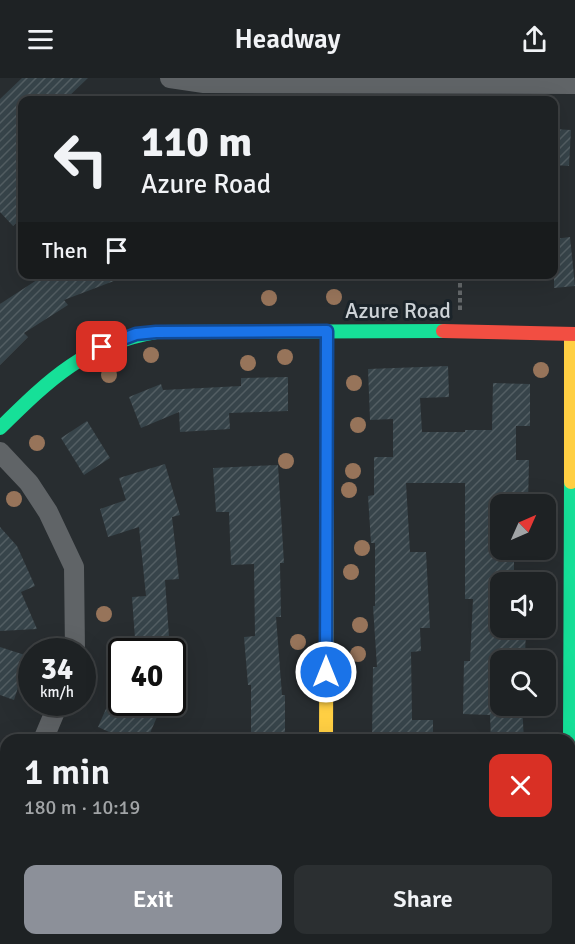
<!DOCTYPE html>
<meta charset="utf-8">
<style>
:root{--surface:#1e2224;--page:#2b2f31;--text:#f1f3f6;--muted:#a1a4a6;--line:#3c3f41;--accent:#8c9099}
body{margin:0;font-family:Signika,sans-serif;background:var(--page);color:var(--text);height:100vh;display:flex;flex-direction:column;font-size:22px;white-space:nowrap}
*{box-sizing:border-box;margin:0}
p{font-size:20px;color:var(--muted)}
.icon{flex:none;width:33px;height:33px;fill:none;stroke:currentColor;stroke-width:2;stroke-linecap:round;stroke-linejoin:round}
.map{position:relative;flex:1;overflow:hidden}
.details{position:absolute;left:0px;top:656px;width:576px;height:212px;display:flex;flex-direction:column;background:var(--surface);border-radius:18px 18px 0 0;box-shadow:0 6px 24px #0002,0 0 0 2px var(--line)}
.details>*{flex:none}
.hud{position:absolute;left:18px;top:18px;width:540px;height:183px;border-radius:12px;box-shadow:0 6px 24px #0002,0 0 0 2px var(--line);background:#1e2224;color:var(--text);overflow:hidden}
.needle{width:39px;rotate:45deg}
.controls{position:absolute;left:490px;top:416px;display:grid;gap:12px}
.controls a{display:grid;place-items:center;width:66px;height:66px;border-radius:12px;background:var(--surface);box-shadow:0 6px 24px #0002,0 0 0 2px var(--line);font-size:30px}
.speed{position:absolute;left:18px;top:560px;display:flex;gap:12px;font-size:30px;font-weight:700;text-align:center}
.speed>*{display:grid;place-content:center;width:78px;height:78px;border-radius:50%;background:var(--surface);box-shadow:0 6px 24px #0002,0 0 0 2px var(--line);line-height:1}
.speed small{font-size:15px;font-weight:400}
.speed .limit{border:3px solid #111;border-radius:9px;background:#fff;color:#111}
.pin{position:absolute;display:grid;place-items:center;width:51px;height:51px;color:#fff;margin:-26px;border-radius:12px;box-shadow:0 3px 9px #0006}
.me{position:absolute;width:66px;margin:-33px;rotate:0deg;stroke-linejoin:round;filter:drop-shadow(0 0 4px #0008)}
.turn{display:flex;align-items:center;gap:21px;height:126px;padding:0 24px;font-size:27px}
.turn .icon{width:78px;height:78px;stroke-width:2.5}
.turn b{display:block;font-size:42px;line-height:51px}
.then{display:flex;align-items:center;height:57px;padding:0 24px;background:#0003;gap:12px;font-size:22px}
.round{display:grid;place-items:center;flex:none;width:63px;height:63px;border-radius:12px;background:var(--page)}
.head{display:flex;align-items:center;justify-content:space-between;height:102px;padding:0 24px}
h1{font-size:36px;font-weight:600;line-height:45px}
.button{display:flex;gap:12px;margin-top:auto;padding:12px 24px}
.button a{flex:1;height:69px;border-radius:12px;background:var(--accent);color:#fff;font-size:24px;font-weight:600;line-height:69px;text-align:center}
.button a+a{background:var(--page);color:var(--text)}
header{display:flex;justify-content:space-between;align-items:center;height:78px;padding:0 24px;background:var(--surface);font-size:27px;font-weight:600}
.map>svg:first-child{display:block}
.building{fill:url(#building-hatch)}
.lines{fill:none;stroke-linecap:round;stroke-linejoin:round}
.path{stroke:#64686a;stroke-width:4;stroke-dasharray:4.5 3;stroke-linecap:butt}
.street{stroke:#606467;stroke-width:20}
.fast{stroke:#16e098;stroke-width:14}
.slow{stroke:#ffcf43;stroke-width:14}
.jam{stroke:#f24e42;stroke-width:14}
.tree{fill:#97745a}
.route-casing{stroke:#114b97;stroke-width:15}
.route{stroke:#1a73e8;stroke-width:10}
.labels{text-anchor:middle;stroke-width:6;stroke-linejoin:round;paint-order:stroke}
.street-label{font-size:22px;fill:#ced3d7;stroke:#1b242a}
</style>
<header><svg class="icon" aria-label="menu" viewBox="0 0 24 24"><path d="M4 6h16M4 12h16M4 18h16"/></svg>Headway<svg class="icon" aria-label="share" viewBox="0 0 24 24"><path d="M12 15V3M7 8l5-5 5 5M5 13v7h14v-7"/></svg></header>
<div class="map">
<svg width="575" height="866" viewBox="0 0 575 866">
<defs>
<pattern id="building-hatch" width="6" height="6" patternUnits="userSpaceOnUse" patternTransform="scale(1.5)"><rect width="6" height="6" fill="#37444a"/><path d="M-1 1l2-2M0 6l6-6M5 7l2-2" fill="none" stroke="#535e63"/></pattern>
</defs>
<rect width="100%" height="100%" fill="#282d30"/>
<!-- building -->
<g class="building">
<path d="M22 0H88L65 22H22V139L13 148 0 134V21Z"/>
<path d="M554 51 571 52 569 88 554 87Z"/>
<path d="M570 159 575 208 554 210V161Z"/>
<path d="M46 196H127V198L64 222 68 227 24 255 28 259 0 287V226Z"/>
<path d="M448 288 449 319 420 320 422 354H465V352H492L493 305 530 306V348H516V382H529L528 426H501V471H514V504H501V549H526L525 580 501 579V627H522L524 662H491L490 637 463 636 464 583H470L473 521H465V405H406L410 474H426L430 550H420L421 573 411 574 412 642H433V662H372L373 589H377L373 528H375V465H371L368 418 374 417V379H393V341L370 342 368 291Z"/>
<path d="M288 299V333L229 335 230 351 180 354 179 334 141 350 129 319 161 306 163 312 241 308V300Z"/>
<path d="M87 343 110 380 84 397 61 360Z"/>
<path d="M165 386 180 437 172 439 179 501 165 502 170 573H149V560L135 561 132 519 146 518 139 449 108 459 100 431 126 422 119 400Z"/>
<path d="M278 387 284 485H280L281 539H276L282 617H285V660H251V607H248L244 559 255 558 254 486 231 487 229 434H216L213 390Z"/>
<path d="M0 449 17 468 35 508 21 514 37 551 0 553Z"/>
<path d="M0 569 28 578 14 622 0 617Z"/>
<path d="M109 624H142L160 632 147 662H127L98 649Z"/>
</g>
<g class="lines">
<!-- path -->
<g class="path">
<path d="M460 232V196"/>
<path d="M250 861 256 866"/>
<path d="M462 861V866"/>
</g>
<!-- street -->
<g class="street">
<path d="M170 0 204 5 575 6"/>
<path d="M0 374 29 405 48 434 74 489 75 573"/>
<path d="M43 662 59 624"/>
<path d="M0 709 6 703"/>
</g>
<!-- fast -->
<g class="fast">
<path d="M0 350C49 302 85 266 156 254L443 253"/>
<path d="M327 416V253"/>
<path d="M570 662 571 404"/>
</g>
<!-- slow -->
<g class="slow">
<path d="M571 404V256"/>
<path d="M326 662 327 416"/>
</g>
<!-- jam -->
<path class="jam" d="M443 253 575 256"/>
</g>
<!-- trees -->
<g class="tree">
<circle cx="334" cy="219" r="8"/>
<circle cx="269" cy="220" r="8"/>
<circle cx="151" cy="277" r="8"/>
<circle cx="285" cy="279" r="8"/>
<circle cx="248" cy="285" r="8"/>
<circle cx="541" cy="292" r="8"/>
<circle cx="109" cy="297" r="8"/>
<circle cx="354" cy="305" r="8"/>
<circle cx="358" cy="347" r="8"/>
<circle cx="37" cy="365" r="8"/>
<circle cx="286" cy="383" r="8"/>
<circle cx="353" cy="393" r="8"/>
<circle cx="349" cy="412" r="8"/>
<circle cx="14" cy="421" r="8"/>
<circle cx="362" cy="470" r="8"/>
<circle cx="351" cy="494" r="8"/>
<circle cx="104" cy="536" r="8"/>
<circle cx="360" cy="547" r="8"/>
<circle cx="298" cy="564" r="8"/>
<circle cx="358" cy="576" r="8"/>
</g>
<g class="lines">
<defs>
<path id="route" d="M102 269 136 256 156 254 327 253 326 594"/>
</defs>
<!-- route casing -->
<use href="#route" class="route-casing"/>
<!-- route -->
<use href="#route" class="route"/>
</g>
<g class="labels">
<!-- street labels -->
<g class="street-label">
<text x="398" y="240">Azure Road</text>
</g>
</g>
</svg>
<div class="controls">
<a><svg class="needle" viewBox="-14 -14 28 28"><path d="M0-13l5 13h-10z" fill="#e53935"/><path d="M0 13l5-13h-10z" fill="#a1a4a6"/></svg></a>
<a><svg class="icon" aria-label="sound" viewBox="0 0 24 24"><path d="M4 9h4l5-4v14l-5-4H4zM17 9q2 3 0 6"/></svg></a>
<a><svg class="icon" aria-label="search" viewBox="0 0 24 24"><circle cx="10" cy="10" r="6"/><path d="M15 15l6 6"/></svg></a>
</div>
<div class="speed"><div>34<small>km/h</small></div><div class="limit">40</div></div>
<div class="pin" style="left:102px;top:269px;background:#d93025"><svg class="icon" aria-label="arrive" viewBox="0 0 24 24"><path d="M6 21V4h12l-3 4 3 4H6"/></svg></div>
<svg class="me" style="left:326px;top:594px" viewBox="-20 -20 40 40"><circle r="17" fill="#1a73e8" stroke="#fff" stroke-width="3"/><path d="M0-11L8 9 0 5-8 9z" fill="#fff"/></svg>
<div class="hud">
<div class="turn"><svg class="icon" aria-label="left" viewBox="0 0 24 24"><path d="M17 20v-9H6M10 6l-5 5 5 5"/></svg><div><b>110 m</b>Azure Road</div></div>
<div class="then">Then<svg class="icon" aria-label="arrive" viewBox="0 0 24 24"><path d="M6 21V4h12l-3 4 3 4H6"/></svg></div>
</div>
<section class="details">
<div class="head"><div><h1>1 min</h1><p>180 m · 10:19</p></div><a class="round" style="background:#d93025;color:#fff"><svg class="icon" aria-label="close" viewBox="0 0 24 24"><path d="M6 6l12 12M18 6L6 18"/></svg></a></div>
<div class="button"><a>Exit</a><a>Share</a></div>
</section>
</div>
